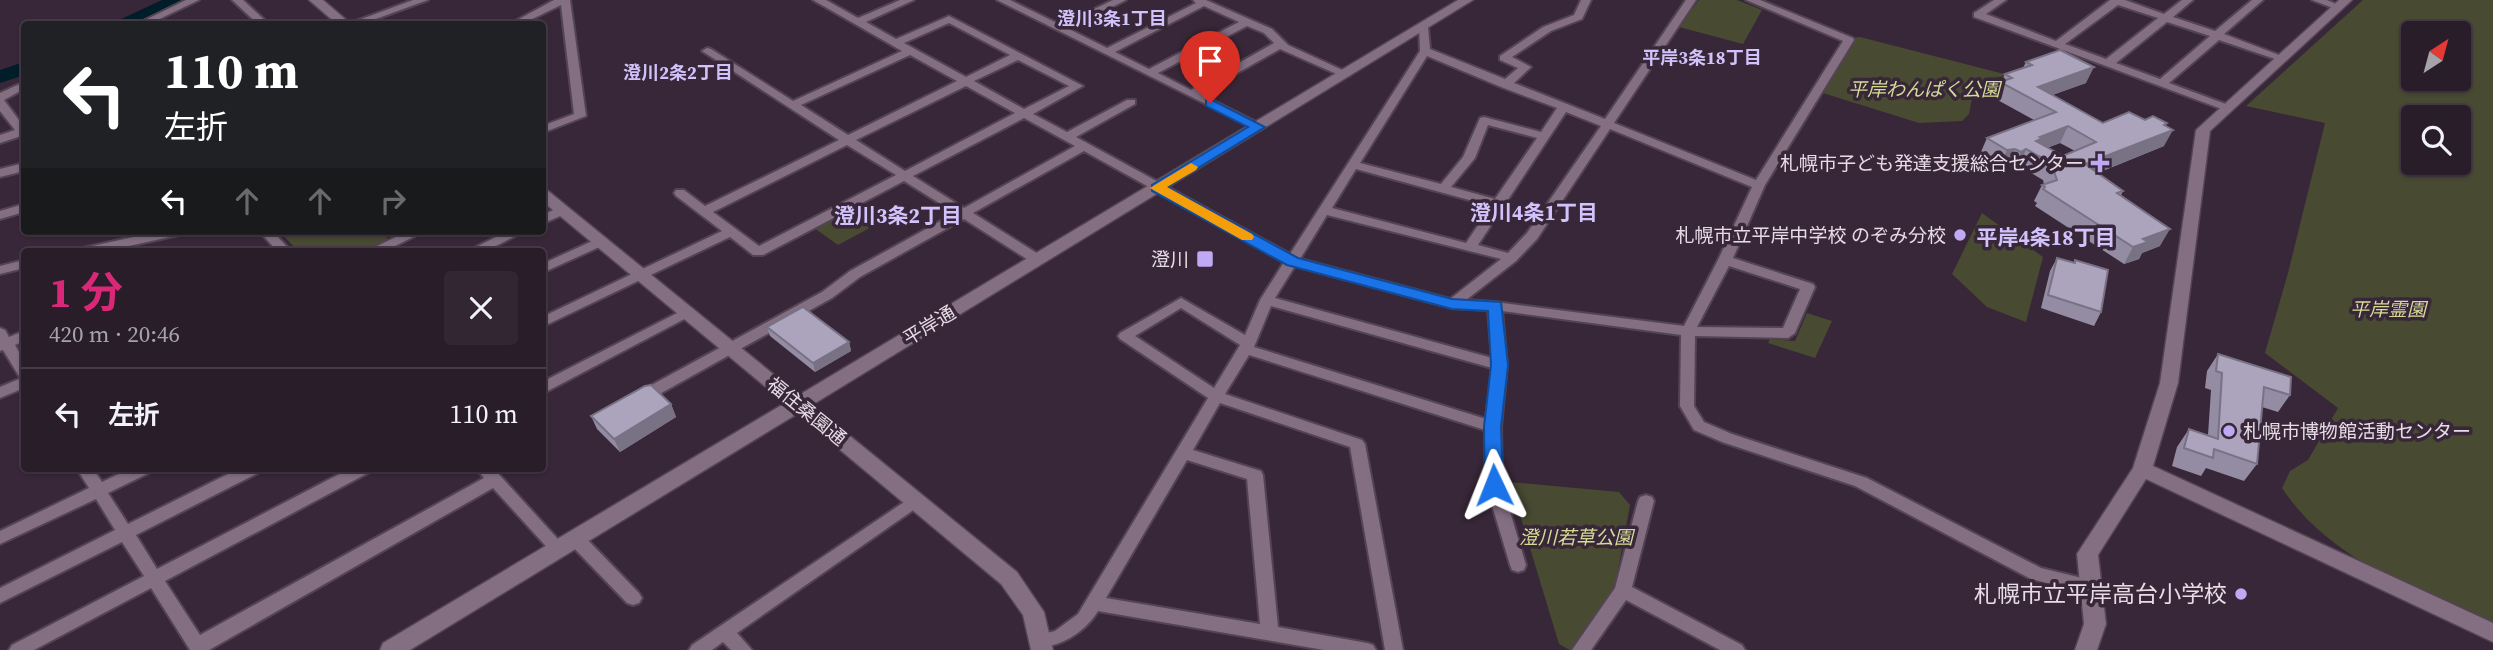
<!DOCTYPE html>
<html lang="ja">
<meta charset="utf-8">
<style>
:root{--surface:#2a1d2a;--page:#322632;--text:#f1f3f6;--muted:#a5a2a8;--line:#463b47;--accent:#db2777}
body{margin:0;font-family:"Source Serif 4","Noto Sans JP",serif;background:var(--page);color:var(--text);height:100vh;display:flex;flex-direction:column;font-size:26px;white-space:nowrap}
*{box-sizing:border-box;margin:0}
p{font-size:23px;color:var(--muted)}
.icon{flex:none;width:38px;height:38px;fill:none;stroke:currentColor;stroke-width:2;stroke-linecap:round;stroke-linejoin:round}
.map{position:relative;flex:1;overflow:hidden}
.drawer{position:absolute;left:21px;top:248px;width:525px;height:224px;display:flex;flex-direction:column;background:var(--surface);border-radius:7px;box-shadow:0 2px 5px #0004,0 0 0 2px var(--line)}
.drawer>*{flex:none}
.hud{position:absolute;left:21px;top:21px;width:525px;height:214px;border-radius:7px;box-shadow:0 2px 5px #0004,0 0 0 2px var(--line);background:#202124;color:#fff;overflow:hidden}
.needle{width:46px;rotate:36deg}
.controls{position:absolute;left:2401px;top:21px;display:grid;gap:14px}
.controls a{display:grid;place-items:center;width:70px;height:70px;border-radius:7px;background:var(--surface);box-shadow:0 2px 5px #0004,0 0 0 2px var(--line);font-size:35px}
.pin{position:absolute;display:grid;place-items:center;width:60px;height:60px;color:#fff;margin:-72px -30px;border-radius:50% 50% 50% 0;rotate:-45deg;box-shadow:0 0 7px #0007}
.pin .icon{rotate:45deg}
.me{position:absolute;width:77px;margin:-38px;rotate:358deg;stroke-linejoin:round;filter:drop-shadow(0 0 5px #0008)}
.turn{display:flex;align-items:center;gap:24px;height:147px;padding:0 28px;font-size:32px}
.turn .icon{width:91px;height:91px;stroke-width:2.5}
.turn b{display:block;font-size:49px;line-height:60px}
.lanes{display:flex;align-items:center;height:66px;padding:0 28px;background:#0003;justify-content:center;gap:35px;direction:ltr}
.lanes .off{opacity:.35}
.round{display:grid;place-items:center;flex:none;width:74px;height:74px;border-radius:7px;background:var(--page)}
.headline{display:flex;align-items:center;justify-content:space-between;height:119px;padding:0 28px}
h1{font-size:42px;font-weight:700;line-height:52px;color:var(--accent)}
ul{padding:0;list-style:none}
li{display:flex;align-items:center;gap:21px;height:91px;padding:0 28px;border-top:2px solid var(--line)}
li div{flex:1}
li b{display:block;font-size:26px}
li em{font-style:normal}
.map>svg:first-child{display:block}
.green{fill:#484a32;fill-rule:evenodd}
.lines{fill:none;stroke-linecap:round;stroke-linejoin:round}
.river{fill:#001d2a;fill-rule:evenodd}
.minor-casing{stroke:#534453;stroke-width:4}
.tertiary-casing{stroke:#534453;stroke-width:3}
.minor{fill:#836e82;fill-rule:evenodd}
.tertiary{fill:#836e82;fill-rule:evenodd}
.wall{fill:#948ca3;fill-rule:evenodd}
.shaded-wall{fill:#787284}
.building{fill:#aca3bd;stroke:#787284;stroke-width:2;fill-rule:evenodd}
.route{fill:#1a73e8;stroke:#114b97;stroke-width:2}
.slow{fill:#f59e0b}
.poi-dot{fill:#bfa9f4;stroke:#382738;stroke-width:2.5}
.labels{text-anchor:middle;stroke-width:7;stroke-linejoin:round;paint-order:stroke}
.far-neighbourhood-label{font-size:18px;font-weight:bold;fill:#d2c2fb;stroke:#382738}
.park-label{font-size:19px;font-style:italic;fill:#d5da97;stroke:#382738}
.poi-label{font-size:19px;fill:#e7dbe6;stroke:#382738;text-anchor:end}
.street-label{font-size:19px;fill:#e7dbe6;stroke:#382738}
.neighbourhood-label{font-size:21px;font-weight:bold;fill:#d2c2fb;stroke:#382738}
.near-poi-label{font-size:23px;fill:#e7dbe6;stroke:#382738;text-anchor:end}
</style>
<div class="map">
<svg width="2493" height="650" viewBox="0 0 2493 650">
<rect width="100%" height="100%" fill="#382738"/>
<!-- green -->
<g class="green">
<path d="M1699 0H1737L1762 10 1743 44 1679 27Z"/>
<path d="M2363 0H2493V625C2418 590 2330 561 2282 488L2290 471 2308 460 2338 408 2265 353 2288 273 2325 123 2246 106ZM2413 33H2459V79H2413ZM2413 117H2459V163H2413Z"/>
<path d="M1860 37 2008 75 1975 83 1969 114 1962 121 1919 123 1823 93 1853 38Z"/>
<path d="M855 206 879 223 838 245 814 228Z"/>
<path d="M1982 213 2043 257 2026 322 1987 307 1952 274Z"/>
<path d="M279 231H380L389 240 362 252H299Z"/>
<path d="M1807 313 1832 321 1815 358 1768 343 1770 339 1795 341Z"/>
<path d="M1510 482 1619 492 1630 505 1614 591 1570 650 1559 644Z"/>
</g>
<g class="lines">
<!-- river -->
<g class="river">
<path d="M162 0H188L185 4 141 24H116L119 20Z"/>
<path d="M24 62V75L0 83V70Z"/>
</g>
<defs>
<g id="minor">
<path d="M186 0H199L149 24H137Z"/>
<path d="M232 0H243L269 24H258Z"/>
<path d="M413 0H428L362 24H348Z"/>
<path d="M554 0H570L586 116 542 133V126L574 114 561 5 522 24H510Z"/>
<path d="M813 0H826L858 18 900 0H914L866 22 896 39 949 16 1083 86 1033 114 1067 132 1127 100H1135V104L1076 137 1290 254 1420 51 1419 25H1427L1428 27 1430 49 1505 79 1518 68 1500 60V56L1543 27 1574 15 1581 0H1591L1582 19 1551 31 1512 57 1531 67 1514 83 1605 119 1686 0H1696L1614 123 1756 180 1843 41 1746 0H1760L1853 38 1854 40 1765 185 1733 258 1813 284 1815 287 1795 333 1788 338 1695 336 1694 406 1704 422 1732 434 1867 478 2041 568 2090 580 2096 582 2099 587 2096 592 2090 594 2031 579 1855 486 1722 442 1694 430 1680 406 1681 335 1502 311 1507 365 1501 427 1502 485 1526 565 1524 570 1518 572 1512 570 1510 565 1486 485 1485 430 1249 355 1225 394 1362 440 1365 444 1403 650H1385L1350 447 1220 403 1193 450 1261 471 1263 475 1278 627 1367 643 1373 645 1376 650H1324L1098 611C1087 630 1059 650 1035 646L1032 641 1035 636 1055 631 1078 614 1208 398 1120 339 1118 336 1120 333 1181 298 1245 335 1260 300 1284 262 1084 151 973 213 1043 257 1045 260 1043 263H1033L964 219 860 277 832 298 656 396 651 397 644 392 646 388 822 292 850 271 955 213 904 181 763 255H753L730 237 542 327V317L722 231 676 196 674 193 676 190H684L705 206 839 140 702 51 707 48 711 49 793 101 902 51ZM949 23 1010 55 966 77 904 43ZM910 55 957 81 848 135 801 105ZM1427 56 1501 87 1557 108 1541 132 1484 117 1480 118 1463 157 1441 184 1360 163ZM1018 60 1069 86 1024 109 974 81ZM966 86 1015 113 905 171 856 140ZM1566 112 1601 126 1527 233 1508 253 1478 245ZM1024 118 1075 146 964 208 913 176ZM1488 125 1537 138 1495 199 1451 187 1475 158ZM1610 129 1752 187 1718 260 1684 326 1495 302 1466 300 1516 261 1537 239ZM847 145 896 175 759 246 713 212ZM1356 169 1491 206 1466 243 1332 208ZM1327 215 1501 259 1450 299 1300 259ZM1295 266 1452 308 1488 310 1492 358 1275 298ZM1729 266 1800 289 1783 328 1697 327ZM1271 306 1492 368 1486 419 1254 347ZM1181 308 1240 345 1214 388 1135 336ZM1187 460 1247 479 1260 624 1106 598Z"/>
<path d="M997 0H1010L1061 25 1113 0H1126L1069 29 1107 48 1196 3 1193 0H1206L1272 29 1288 45 1351 74 1349 76H1341L1280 49 1200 94 1262 125V129L1258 130ZM1204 6 1239 22 1149 69 1115 52ZM1247 26 1264 33 1274 43 1191 90 1158 73Z"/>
<path d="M1994 0H2006L1986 14 2056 41 2110 0H2125L2164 14 2182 0H2193L2173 17 2215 31 2252 0H2263L2224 34 2287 58 2282 61 2278 60 2219 40 2169 83 2231 106V110L2227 111 1974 17V13ZM2118 5 2158 18 2106 59 2065 44ZM2167 22 2210 36 2160 79 2116 63Z"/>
<path d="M2312 0H2327L2343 7 2338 10Z"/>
<path d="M24 82V89L4 100 24 127V135L0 143V135L15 130 0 111V93Z"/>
<path d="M24 163V171L0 177V169Z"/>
<path d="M24 204V212L0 219V211Z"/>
<path d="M563 206 569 210 567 213 542 224V215Z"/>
<path d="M161 231H185L179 235 101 252H76L83 248Z"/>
<path d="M259 231H272L292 252H278Z"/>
<path d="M408 231H425L383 252H365Z"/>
<path d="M508 231H525L484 252H466Z"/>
<path d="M601 237 608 241 606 244 542 273V264Z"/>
<path d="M24 260V268L0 274V266Z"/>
<path d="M687 308 694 312 692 315 542 394V382Z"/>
<path d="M0 328 5 330 9 337 24 331V341L15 345 24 361V388L0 398V387L24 377 19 376 3 350 0 351Z"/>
<path d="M77 469H93L102 482 129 469H151L149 473 108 493 128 524 238 469H260L258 473 136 535 157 569 349 469H370L368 473 165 581 200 635 484 478 477 469H494L567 549 565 554 559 555 553 554 493 488 209 650H190L151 588 34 650H9L12 645 144 576 122 542 0 603V588L115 530 96 499 0 544V531L89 488Z"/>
<path d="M916 494 922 496 924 500 922 504 737 633 752 650H731L723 642 712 650H689L692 645Z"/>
<path d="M1646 495 1652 497 1654 501 1632 587 1742 645 1745 650H1720L1626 600 1591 650H1572L1615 588 1638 501 1640 497Z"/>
<path d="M576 533 582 534 639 593 642 598 639 603 633 605 627 603 570 544 568 539 570 534Z"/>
</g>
<g id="tertiary">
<path d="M309 0H323L351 24H337Z"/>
<path d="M1458 0H1473L812 405 1017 572 1044 612 1053 650H1031L1023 615 1001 584 797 414 410 650H380L383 643 785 403 542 201V188L547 190 799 395Z"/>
<path d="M2339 0H2352L2210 131 2178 383 2153 466 2493 623V642L2146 479 2098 555 2106 624 2097 650H2075L2084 624 2077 554 2133 468 2160 383 2196 130Z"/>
</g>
</defs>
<!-- minor casing -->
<use href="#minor" class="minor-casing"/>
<!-- tertiary casing -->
<use href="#tertiary" class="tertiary-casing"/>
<!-- minor -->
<use href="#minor" class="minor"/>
<!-- tertiary -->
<use href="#tertiary" class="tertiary"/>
</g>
<!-- wall -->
<g class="wall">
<path d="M2026 62 2086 83 2052 95 2103 123 2145 120 2166 126 2164 146 2098 173 2123 191 2121 195 2160 246 2142 253 2139 259 2124 264 2035 206 2037 203 2034 201 2042 185 2044 184 2043 180 2019 166 2014 168 2007 165 2000 167 1980 154 1987 138 2034 120 1994 98 2005 74 2023 68ZM2060 143 2075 151 2063 156 2047 148Z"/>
<path d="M2057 258 2074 263 2075 260 2101 312 2094 326 2041 308 2050 271Z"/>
<path d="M767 327 849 342 851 351 815 372 770 336Z"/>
<path d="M2218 354 2290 395 2278 412 2262 407 2257 464 2244 481 2206 468 2201 476 2172 466 2177 447 2189 429 2208 435 2211 390 2205 388 2207 371Z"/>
<path d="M671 404 676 417 620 452 597 429 591 416Z"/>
</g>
<!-- shaded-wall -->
<g class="shaded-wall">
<path d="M2094 67 2086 83 2036 101 2038 87Z"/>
<path d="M2167 123 2161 134 2173 130 2164 146 2077 181 2085 164Z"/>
<path d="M2068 126 2060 143 2038 151 2036 141 2040 137Z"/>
<path d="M2015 149 2007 165 2000 167 2007 150Z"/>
<path d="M2026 149 2019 166 2014 168 2021 152Z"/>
<path d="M2170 229 2160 246 2142 253 2139 259 2124 264 2133 247 2143 239Z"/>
<path d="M849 342 851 351 815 372 813 363Z"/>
<path d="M671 404 676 417 620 452 614 439Z"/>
</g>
<!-- building -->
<g class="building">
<path d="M2060 50 2094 67 2038 87 2103 123 2129 112 2145 120 2153 116 2167 123 2164 125 2173 130 2085 164 2123 191 2117 193 2170 229 2143 239 2148 242 2133 247 2043 189 2045 187 2042 185 2057 180 2051 163 2026 149 2021 152 2015 149 2007 150 1987 138 2056 112 2000 82 2012 78 2005 74 2032 65 2026 62ZM2068 126 2096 142 2063 156 2036 141 2043 138 2040 137Z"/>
<path d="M2057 258 2075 263V260L2108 270 2101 312 2048 295Z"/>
<path d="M803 307 849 342 813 363 767 327Z"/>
<path d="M2218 354 2291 377 2290 395 2264 387 2257 464 2214 449 2213 458 2184 448 2189 429 2218 439 2222 373 2216 371Z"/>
<path d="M651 385 671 404 614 439 591 416 645 386Z"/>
</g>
<!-- route -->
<path class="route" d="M1210 99 1265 127 1167 187 1298 258 1452 299 1501 302 1508 365 1501 427 1503 485 1501 489H1488L1485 485 1484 427 1491 365 1488 311 1452 309 1287 265 1152 191V185L1248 127 1206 106V100Z"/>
<!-- slow -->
<path class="slow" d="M1191 163 1198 167 1196 170 1167 187 1252 234 1254 237 1252 240H1242L1150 188Z"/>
<!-- markers -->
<g class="poi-dot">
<path d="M2096.5 152.5h7v7h7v7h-7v7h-7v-7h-7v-7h7z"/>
<circle cx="1960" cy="235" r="7"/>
<rect x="1196" y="250" width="18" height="18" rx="3.5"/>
<circle cx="2229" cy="431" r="7"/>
<circle cx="2241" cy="594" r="7"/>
</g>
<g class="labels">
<!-- far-neighbourhood labels -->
<g class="far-neighbourhood-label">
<text x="1112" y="25">澄川3条1丁目</text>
<text x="1702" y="64">平岸3条18丁目</text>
<text x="678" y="79">澄川2条2丁目</text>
</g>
<!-- park labels -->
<g class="park-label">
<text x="1924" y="96">平岸わんぱく公園</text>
<text x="2388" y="316">平岸霊園</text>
<text x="1576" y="544">澄川若草公園</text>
</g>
<!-- poi labels -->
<g class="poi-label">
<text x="2084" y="170">札幌市子ども発達支援総合センター</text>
<text x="1946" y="242">札幌市立平岸中学校 のぞみ分校</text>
<text x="1189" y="266">澄川</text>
<text x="2243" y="438" text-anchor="start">札幌市博物館活動センター</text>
</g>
<!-- street labels -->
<g class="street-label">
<text transform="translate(929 325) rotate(-31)" y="7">平岸通</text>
<text transform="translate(807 411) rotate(39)" y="7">福住桑園通</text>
</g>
<!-- neighbourhood labels -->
<g class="neighbourhood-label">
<text x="1534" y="220">澄川4条1丁目</text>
<text x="898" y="223">澄川3条2丁目</text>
<text x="2046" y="245">平岸4条18丁目</text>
</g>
<!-- near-poi labels -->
<g class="near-poi-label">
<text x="2227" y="602">札幌市立平岸高台小学校</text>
</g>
</g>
</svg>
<div class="controls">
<a><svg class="needle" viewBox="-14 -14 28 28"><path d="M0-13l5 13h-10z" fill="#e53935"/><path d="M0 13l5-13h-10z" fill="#a5a2a8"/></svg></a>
<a><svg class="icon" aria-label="search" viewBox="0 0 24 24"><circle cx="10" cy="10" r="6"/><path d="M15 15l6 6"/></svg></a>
</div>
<div class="pin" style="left:1210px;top:103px;background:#d93025"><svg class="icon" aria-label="arrive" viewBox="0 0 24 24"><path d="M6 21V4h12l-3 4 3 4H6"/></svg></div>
<svg class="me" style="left:1494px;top:485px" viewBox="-20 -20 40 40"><path d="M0-17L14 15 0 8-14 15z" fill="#1a73e8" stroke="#fff" stroke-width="4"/></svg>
<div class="hud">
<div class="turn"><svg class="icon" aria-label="left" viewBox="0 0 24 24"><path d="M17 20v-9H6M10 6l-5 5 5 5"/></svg><div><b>110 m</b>左折</div></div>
<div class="lanes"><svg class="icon" aria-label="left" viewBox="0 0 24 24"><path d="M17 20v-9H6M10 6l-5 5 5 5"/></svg><svg class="icon off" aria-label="ahead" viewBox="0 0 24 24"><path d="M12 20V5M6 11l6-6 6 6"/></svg><svg class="icon off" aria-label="ahead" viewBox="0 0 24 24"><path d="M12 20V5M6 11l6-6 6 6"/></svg><svg class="icon off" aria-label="right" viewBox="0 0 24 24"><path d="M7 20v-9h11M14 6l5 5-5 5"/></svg></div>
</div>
<section class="drawer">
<div class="headline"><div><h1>1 分</h1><p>420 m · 20:46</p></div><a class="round"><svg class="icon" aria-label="close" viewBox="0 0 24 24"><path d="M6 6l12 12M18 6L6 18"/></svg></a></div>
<ul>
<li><svg class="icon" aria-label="left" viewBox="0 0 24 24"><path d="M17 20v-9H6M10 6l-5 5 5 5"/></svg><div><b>左折</b></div><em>110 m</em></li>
</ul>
</section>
</div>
